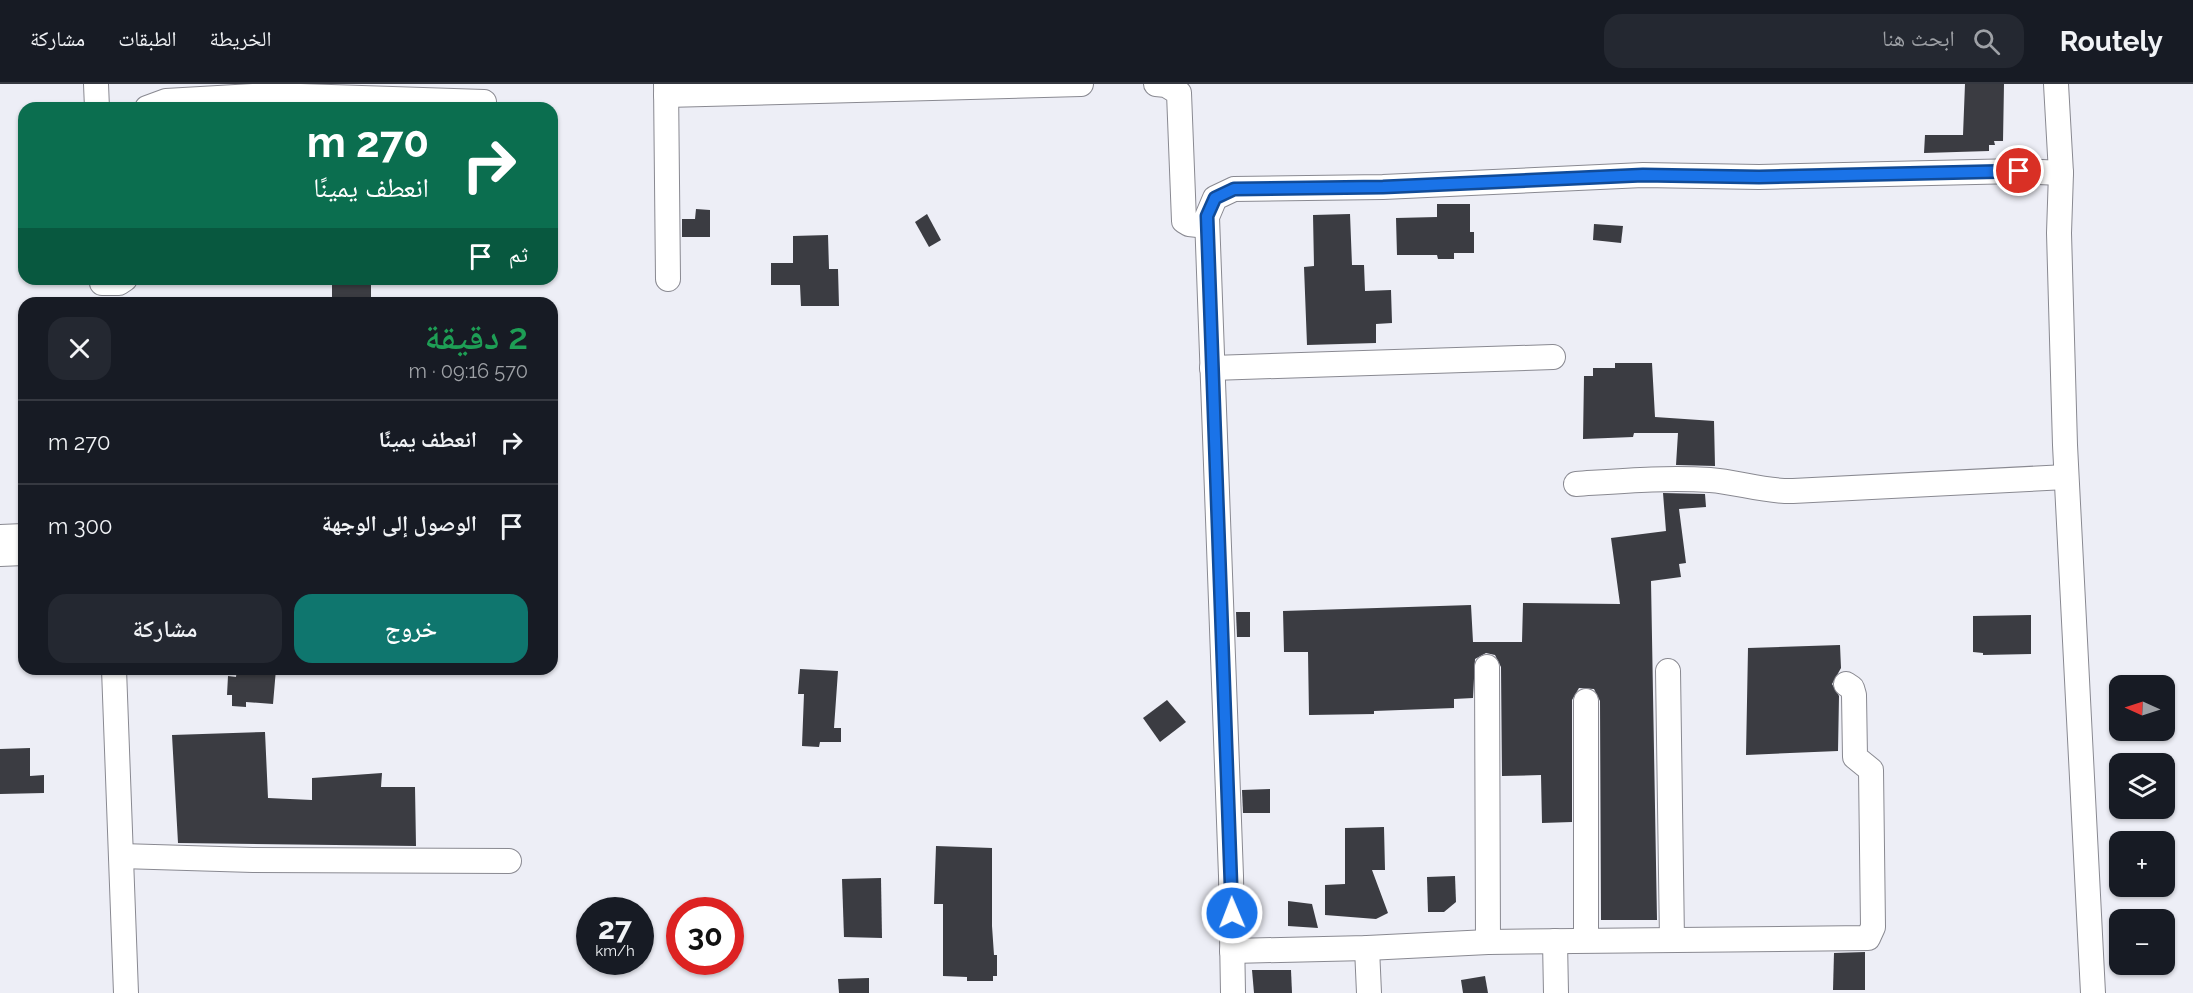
<!DOCTYPE html>
<html lang="ar">
<meta charset="utf-8">
<style>
:root{--surface:#171b24;--page:#242831;--text:#f1f3f6;--muted:#9ea1a6;--line:#363941;--accent:#0f766e}
body{margin:0;font-family:Raleway,"Noto Naskh Arabic",sans-serif;background:var(--page);color:var(--text);direction:rtl;height:100vh;display:flex;flex-direction:column;font-size:22px;white-space:nowrap}
*{box-sizing:border-box;margin:0}
p{font-size:20px;color:var(--muted)}
.icon{flex:none;width:33px;height:33px;fill:none;stroke:currentColor;stroke-width:2;stroke-linecap:round;stroke-linejoin:round}
.map{position:relative;flex:1;overflow:hidden;direction:ltr}
.panel{position:absolute;left:18px;top:213px;width:540px;height:378px;display:flex;flex-direction:column;background:var(--surface);border-radius:18px;box-shadow:0 2px 4px #0004;direction:rtl}
.panel>*{flex:none}
.hud{position:absolute;left:18px;top:18px;width:540px;height:183px;border-radius:18px;box-shadow:0 2px 4px #0004;direction:rtl;background:#0b6e4f;color:#fff;overflow:hidden}
.needle{width:39px;rotate:273deg}
.fabs{position:absolute;left:2109px;top:591px;display:grid;gap:12px}
.fabs a{display:grid;place-items:center;width:66px;height:66px;border-radius:12px;background:var(--surface);box-shadow:0 2px 4px #0004;font-size:30px}
.speed{position:absolute;left:576px;top:813px;display:flex;gap:12px;font-size:30px;font-weight:700;text-align:center}
.speed>*{display:grid;place-content:center;width:78px;height:78px;border-radius:50%;background:var(--surface);box-shadow:0 2px 4px #0004;line-height:1}
.speed small{font-size:15px;font-weight:400}
.speed .limit{border:9px solid #d22;background:#fff;color:#111}
.pin{position:absolute;display:grid;place-items:center;width:51px;height:51px;color:#fff;margin:-26px;border:3px solid #fff;border-radius:50%;box-shadow:0 2px 6px #0007}
.me{position:absolute;width:66px;margin:-33px;rotate:359deg;stroke-linejoin:round;filter:drop-shadow(0 0 4px #0008)}
.turn{display:flex;align-items:center;gap:21px;height:126px;padding:0 30px;font-size:27px}
.turn .icon{width:78px;height:78px;stroke-width:2.5}
.turn b{display:block;font-size:42px;line-height:51px}
.then{display:flex;align-items:center;height:57px;padding:0 30px;background:#0003;gap:12px;font-size:22px}
.round{display:grid;place-items:center;flex:none;width:63px;height:63px;border-radius:18px;background:var(--page)}
.headline{display:flex;align-items:center;justify-content:space-between;height:102px;padding:0 30px}
h1{font-size:36px;font-weight:600;line-height:45px;color:#1e9e55}
.primary-button{display:flex;gap:12px;margin-top:auto;padding:12px 30px}
.primary-button a{flex:1;height:69px;border-radius:18px;background:var(--accent);color:#fff;font-size:24px;font-weight:600;line-height:69px;text-align:center}
.primary-button a+a{background:var(--page);color:var(--text)}
ul{padding:0;list-style:none}
li{display:flex;align-items:center;gap:18px;height:84px;padding:0 30px;border-top:2px solid var(--line)}
li div{flex:1}
li b{display:block;font-size:22px}
li em{font-style:normal}
header{display:flex;align-items:center;gap:36px;box-sizing:border-box;height:84px;padding:0 30px;background:var(--surface);border-bottom:2px solid var(--line)}
header strong{font-size:28px}
nav{display:flex;gap:33px;margin-inline-start:auto;font-size:21px}
.search{width:420px;height:54px;background:var(--page);display:flex;align-items:center;gap:15px;box-sizing:border-box;padding:0 21px;border-radius:18px;color:var(--muted);font-size:22px}
.map>svg:first-child{display:block}
.building{fill:#3b3c42}
.lines{fill:none;stroke-linecap:round;stroke-linejoin:round}
.minor-casing{stroke:#898991;stroke-width:26}
.minor{stroke:#fff;stroke-width:24}
.route-casing{stroke:#114b97;stroke-width:15}
.route{stroke:#1a73e8;stroke-width:10}
</style>
<header>
<strong>Routely</strong>
<div class="search"><svg class="icon" aria-label="search" viewBox="0 0 24 24"><circle cx="10" cy="10" r="6"/><path d="M15 15l6 6"/></svg>ابحث هنا</div>
<nav><a>الخريطة</a><a>الطبقات</a><a>مشاركة</a></nav>
</header>
<div class="map">
<svg width="2193" height="909" viewBox="0 0 2193 909">
<rect width="100%" height="100%" fill="#edeef6"/>
<!-- building -->
<g class="building">
<path d="M1965 0H2004L2003 57H1994L1995 61H1989V67L1924 69 1925 51H1963Z"/>
<path d="M1437 120H1470V148H1474V169H1454V175H1438L1437 171H1397L1396 134 1437 133Z"/>
<path d="M696 125 710 126V153H682V135H695Z"/>
<path d="M927 130 941 156 929 163 915 138Z"/>
<path d="M1350 130 1352 181H1364L1365 207 1391 206 1392 239 1376 240V259L1307 261 1304 183 1314 182 1313 131Z"/>
<path d="M1594 140 1623 142 1621 159 1593 156Z"/>
<path d="M828 151 829 185H838L839 222H801L800 201H771V179H793V152Z"/>
<path d="M332 195 371 198V219H332Z"/>
<path d="M1615 279H1652L1655 333 1714 337 1715 382 1676 381 1678 349H1634L1633 353 1583 355 1584 292H1593V284H1615Z"/>
<path d="M1663 409 1705 410 1706 423 1679 425 1686 479 1679 480 1681 493 1651 497 1657 836H1601L1600 617 1594 605 1579 604 1572 616V738L1542 739 1541 691 1502 692 1501 583 1495 571 1486 569 1475 575 1473 614 1454 615V624L1374 627V630L1309 631 1308 568H1284L1283 527 1471 521 1473 558H1522L1523 519 1620 520 1611 454 1666 447Z"/>
<path d="M1236 528H1250V553H1237Z"/>
<path d="M2031 531V570L1983 571V569L1973 568V532Z"/>
<path d="M1840 561 1841 584 1832 600 1839 612 1838 667 1746 671 1748 564Z"/>
<path d="M237 585H276L273 620 246 618V623L232 622V611H227L228 592 236 593Z"/>
<path d="M800 585 838 587 834 644H841V658H820L819 663 802 662 804 610H798Z"/>
<path d="M1167 616 1186 638 1160 658 1143 634Z"/>
<path d="M265 648 268 714 312 716V694L382 689 381 703H415L416 762 178 759 172 651Z"/>
<path d="M30 664V692L44 691V709L0 710V665Z"/>
<path d="M1270 705V729H1243L1242 706Z"/>
<path d="M1384 743 1385 786H1372L1388 829 1376 835 1325 831V801L1345 800V744Z"/>
<path d="M936 762 992 764V842L994 871H997V892H993V897H967V893L943 892V820H934Z"/>
<path d="M1455 792 1456 818 1444 828H1428L1427 793Z"/>
<path d="M881 794 882 854 844 853 842 795Z"/>
<path d="M1288 817 1312 820 1318 844 1288 842Z"/>
<path d="M1865 868V906H1833L1834 869Z"/>
<path d="M1252 886H1291L1292 909H1254Z"/>
<path d="M1485 892 1488 909H1463L1461 896Z"/>
<path d="M869 894V909H839L838 895Z"/>
</g>
<g class="lines">
<defs>
<g id="minor">
<path d="M96 0 97 24"/>
<path d="M666 0 668 195"/>
<path d="M1156 0 1166 1 1179 9 1184 137 1189 140 1207 142"/>
<path d="M2056 0 2061 89"/>
<path d="M666 11 1081 0"/>
<path d="M147 24 166 17 270 11 484 18"/>
<path d="M102 199H119L125 195"/>
<path d="M1212 284 1553 273"/>
<path d="M1576 400C1621 397 1666 393 1710 396 1738 398 1764 408 1793 407L2066 393"/>
<path d="M0 453 24 452"/>
<path d="M0 470 24 469"/>
<path d="M1487 583 1488 858"/>
<path d="M114 585 126 909"/>
<path d="M1668 587 1672 856"/>
<path d="M1586 617V856"/>
<path d="M121 772 253 776 509 777"/>
<path d="M1555 857 1556 909"/>
<path d="M1367 864 1369 909"/>
<path d="M1232 867 1367 864 1488 858 1868 854 1873 843 1871 686 1855 673 1854 611 1852 604 1846 600"/>
<path d="M1233 909 1231 792 1207 133 1215 114 1234 105 1383 103 1643 91 1759 93 2019 87 2061 89 2059 149 2065 361 2093 909"/>
</g>
</defs>
<!-- minor casing -->
<use href="#minor" class="minor-casing"/>
<!-- minor -->
<use href="#minor" class="minor"/>
</g>
<g class="lines">
<defs>
<path id="route" d="M1232 829 1207 132 1215 114 1234 105 1383 103 1643 91 1759 93 2019 87"/>
</defs>
<!-- route casing -->
<use href="#route" class="route-casing"/>
<!-- route -->
<use href="#route" class="route"/>
</g>
</svg>
<div class="fabs">
<a><svg class="needle" viewBox="-14 -14 28 28"><path d="M0-13l5 13h-10z" fill="#e53935"/><path d="M0 13l5-13h-10z" fill="#9ea1a6"/></svg></a>
<a><svg class="icon" aria-label="layers" viewBox="0 0 24 24"><path d="M12 4l9 5-9 5-9-5zM3 14l9 5 9-5"/></svg></a>
<a>+</a>
<a>−</a>
</div>
<div class="speed"><div>27<small>km/h</small></div><div class="limit">30</div></div>
<div class="pin" style="left:2019px;top:87px;background:#d93025"><svg class="icon" aria-label="arrive" viewBox="0 0 24 24"><path d="M6 21V4h12l-3 4 3 4H6"/></svg></div>
<svg class="me" style="left:1232px;top:829px" viewBox="-20 -20 40 40"><circle r="17" fill="#1a73e8" stroke="#fff" stroke-width="3"/><path d="M0-11L8 9 0 5-8 9z" fill="#fff"/></svg>
<div class="hud">
<div class="turn"><svg class="icon" aria-label="right" viewBox="0 0 24 24"><path d="M7 20v-9h11M14 6l5 5-5 5"/></svg><div><b>270 m</b>انعطف يمينًا</div></div>
<div class="then">ثم<svg class="icon" aria-label="arrive" viewBox="0 0 24 24"><path d="M6 21V4h12l-3 4 3 4H6"/></svg></div>
</div>
<section class="panel">
<div class="headline"><div><h1>2 دقيقة</h1><p>570 m · 09:16</p></div><a class="round"><svg class="icon" aria-label="close" viewBox="0 0 24 24"><path d="M6 6l12 12M18 6L6 18"/></svg></a></div>
<ul>
<li><svg class="icon" aria-label="right" viewBox="0 0 24 24"><path d="M7 20v-9h11M14 6l5 5-5 5"/></svg><div><b>انعطف يمينًا</b></div><em>270 m</em></li>
<li><svg class="icon" aria-label="arrive" viewBox="0 0 24 24"><path d="M6 21V4h12l-3 4 3 4H6"/></svg><div><b>الوصول إلى الوجهة</b></div><em>300 m</em></li>
</ul>
<div class="primary-button"><a>خروج</a><a>مشاركة</a></div>
</section>
</div>
